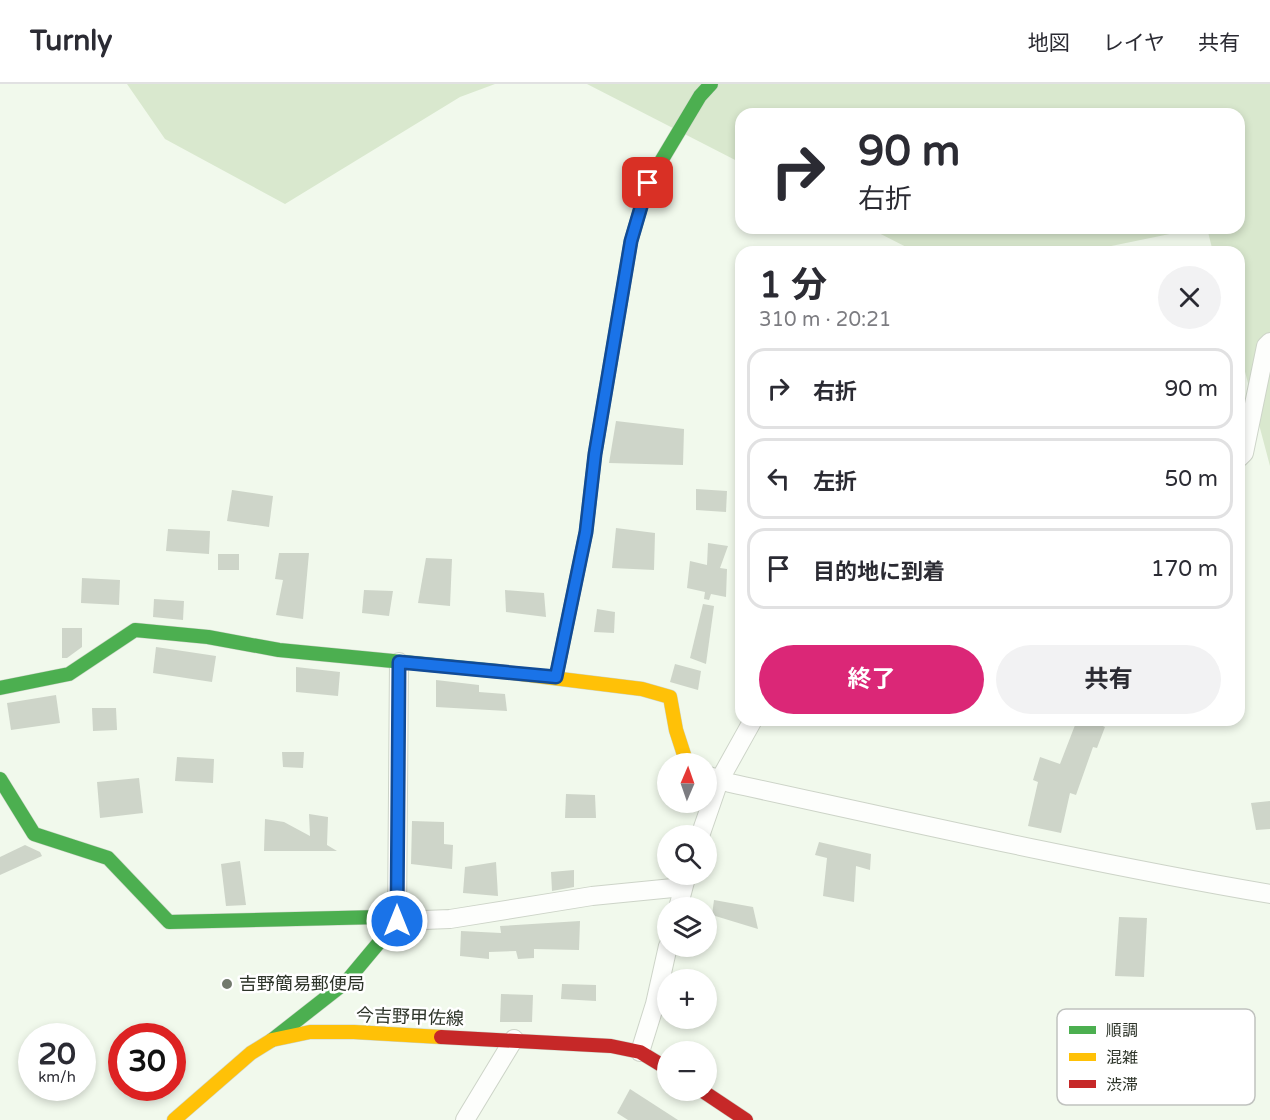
<!DOCTYPE html>
<html lang="ja">
<meta charset="utf-8">
<style>
:root{--surface:#fff;--page:#f2f2f3;--text:#2b2b33;--muted:#7c7c81;--line:#e1e1e2;--accent:#db2777}
body{margin:0;font-family:"Varela Round","Noto Sans JP",sans-serif;background:var(--page);color:var(--text);height:100vh;display:flex;flex-direction:column;font-size:22px;white-space:nowrap}
*{box-sizing:border-box;margin:0}
p{font-size:20px;color:var(--muted)}
.icon{flex:none;width:33px;height:33px;fill:none;stroke:currentColor;stroke-width:2;stroke-linecap:round;stroke-linejoin:round}
.map{position:relative;flex:1;overflow:hidden}
.panel{position:absolute;left:735px;top:162px;width:510px;height:480px;display:flex;flex-direction:column;background:var(--surface);border-radius:18px;box-shadow:0 3px 9px #0003}
.panel>*{flex:none}
.banner{position:absolute;left:735px;top:24px;width:510px;height:126px;border-radius:18px;box-shadow:0 3px 9px #0003;background:#fff;color:var(--text);overflow:hidden}
.needle{width:39px;rotate:2deg}
.tools{position:absolute;left:657px;top:669px;display:grid;gap:12px}
.tools a{display:grid;place-items:center;width:60px;height:60px;border-radius:50%;background:var(--surface);box-shadow:0 3px 9px #0003;font-size:30px}
.speed{position:absolute;left:18px;top:939px;display:flex;gap:12px;font-size:30px;font-weight:700;text-align:center}
.speed>*{display:grid;place-content:center;width:78px;height:78px;border-radius:50%;background:var(--surface);box-shadow:0 3px 9px #0003;line-height:1}
.speed small{font-size:15px;font-weight:400}
.speed .limit{border:9px solid #d22;background:#fff;color:#111}
.pin{position:absolute;display:grid;place-items:center;width:51px;height:51px;color:#fff;margin:-26px;border-radius:12px;box-shadow:0 3px 9px #0006}
.me{position:absolute;width:66px;margin:-33px;rotate:0deg;stroke-linejoin:round;filter:drop-shadow(0 0 4px #0008)}
.turn{display:flex;align-items:center;gap:21px;height:126px;padding:0 24px;font-size:27px}
.turn .icon{width:78px;height:78px;stroke-width:2.5}
.turn b{display:block;font-size:42px;line-height:51px}
.round{display:grid;place-items:center;flex:none;width:63px;height:63px;border-radius:32px;background:var(--page)}
.summary{display:flex;align-items:center;justify-content:space-between;height:102px;padding:0 24px}
h1{font-size:36px;font-weight:700;line-height:45px}
.cta{display:flex;gap:12px;margin-top:auto;padding:12px 24px}
.cta a{flex:1;height:69px;border-radius:36px;background:var(--accent);color:#fff;font-size:24px;font-weight:700;line-height:69px;text-align:center}
.cta a+a{background:var(--page);color:var(--text)}
ul{padding:0;list-style:none}
li{display:flex;align-items:center;gap:18px;height:81px;margin:0 12px 9px;padding:0 12px;border:3px solid var(--line);border-radius:18px}
li div{flex:1}
li b{display:block;font-size:22px}
li em{font-style:normal}
header{display:flex;align-items:center;gap:36px;box-sizing:border-box;height:84px;padding:0 30px;background:var(--surface);border-bottom:2px solid var(--line)}
header strong{font-size:28px}
nav{display:flex;gap:33px;margin-inline-start:auto;font-size:21px}
.map>svg:first-child{display:block}
.green{fill:#d9e8ce}
.building{fill:#ced5c9}
.lines{fill:none;stroke-linecap:round;stroke-linejoin:round}
.street-casing{stroke:#cdd4c8;stroke-width:20}
.fast-casing{stroke:#cdd4c8;stroke-width:15}
.slow-casing{stroke:#cdd4c8;stroke-width:15}
.jam-casing{stroke:#cdd4c8;stroke-width:15}
.street{stroke:#fdfefc;stroke-width:18}
.fast{stroke:#4caf50;stroke-width:14}
.slow{stroke:#ffc107;stroke-width:14}
.jam{stroke:#c62828;stroke-width:14}
.route-casing{stroke:#114b97;stroke-width:15}
.route{stroke:#1a73e8;stroke-width:10}
.poi-dot{fill:#72796d;stroke:#fff;stroke-width:2}
.labels{text-anchor:middle;stroke-width:5;stroke-linejoin:round;paint-order:stroke}
.poi-label{font-size:18px;fill:#2d3429;stroke:#fff;text-anchor:start}
.street-label{font-size:18px;fill:#2d3429;stroke:#fff}
.key{fill:#fff;stroke:#c0c2bf;stroke-width:1.5}
.key-label{font-size:16px;fill:#2d3429}
</style>
<header>
<strong>Turnly</strong>
<nav><a>地図</a><a>レイヤ</a><a>共有</a></nav>
</header>
<div class="map">
<svg width="1270" height="1036" viewBox="0 0 1270 1036">
<rect width="100%" height="100%" fill="#f1f9ec"/>
<!-- green -->
<g class="green">
<path d="M127 0H495L460 13 285 120 165 55Z"/>
<path d="M587 0H1270V382L1239 265V168H1213L1207 144H1239V30H741V79Z"/>
<path d="M869 144H1199L1082 168H916Z"/>
</g>
<!-- building -->
<g class="building">
<path d="M616 337 684 345 683 381 609 379Z"/>
<path d="M696 405 727 407 726 428 696 426Z"/>
<path d="M232 406 273 412 269 443 227 437Z"/>
<path d="M616 444 655 449 654 486 612 484Z"/>
<path d="M168 445 210 447 209 470 166 467Z"/>
<path d="M708 459 728 462 720 484 727 485 726 513 711 510 709 516 704 515 705 508 687 504 690 477 707 481Z"/>
<path d="M279 469H309L303 535 276 531 283 496 275 495Z"/>
<rect x="218" y="470" width="21" height="16"/>
<path d="M426 474 452 475 450 522 418 519Z"/>
<path d="M82 494 120 496 119 521 81 519Z"/>
<path d="M364 506 393 507 389 532 362 529Z"/>
<path d="M505 506 544 509 546 533 506 528Z"/>
<path d="M154 515 184 517 183 536 153 533Z"/>
<path d="M703 520 714 522 706 580 690 574Z"/>
<path d="M597 525 615 528 614 549 594 548Z"/>
<path d="M62 544H82V563L67 574H62Z"/>
<path d="M156 563 216 572 212 598 153 589Z"/>
<path d="M675 580 701 587 698 606 670 598Z"/>
<path d="M296 583 340 588 338 612 296 608Z"/>
<path d="M436 596 479 601V608L505 610 507 627 436 623Z"/>
<path d="M56 611 60 639 11 646 7 619Z"/>
<path d="M92 624H116L117 646 93 647Z"/>
<path d="M1077 636H1089L1105 643 1097 664 1093 663 1076 711 1070 709 1061 749 1028 742 1038 698 1033 696 1040 673 1060 680Z"/>
<path d="M282 668H304L303 684 283 683Z"/>
<path d="M177 673 214 675 213 699 175 697Z"/>
<path d="M139 694 143 729 100 734 97 698Z"/>
<path d="M566 710 595 711 596 734H565Z"/>
<path d="M1270 717V745L1256 746 1251 719Z"/>
<path d="M309 730 328 733 327 761 337 767H264L265 735 284 738 310 752Z"/>
<path d="M412 737 444 738V760L453 761 452 785 411 780Z"/>
<path d="M819 758 871 770 870 786 856 782 854 818 823 812 827 774 815 771Z"/>
<path d="M25 761 40 768 42 772 0 791V773Z"/>
<path d="M240 777 246 821 226 822 221 780Z"/>
<path d="M496 778 498 812 463 809 465 783Z"/>
<path d="M574 786V803L552 807 551 788Z"/>
<path d="M714 816 753 823 758 845 712 831Z"/>
<path d="M1119 833 1147 834 1144 893 1115 892Z"/>
<path d="M580 837 579 866 534 865V874L518 875 516 867 489 868V875L460 872 461 847 501 849 500 842Z"/>
<path d="M562 900 596 901V917L561 915Z"/>
<path d="M501 910 533 911 532 938H500Z"/>
<path d="M630 1005 678 1036H628L617 1029Z"/>
</g>
<g class="lines">
<defs>
<g id="street">
<path d="M1239 374 1244 369 1266 262 1270 258"/>
<path d="M399 578 397 837 450 835 592 812 683 803"/>
<path d="M706 691 730 699C910 738 1089 779 1270 810"/>
<path d="M700 752 719 697 753 636"/>
<path d="M678 824 687 790"/>
<path d="M640 968 655 920 668 862"/>
<path d="M465 1036 514 955"/>
</g>
<g id="fast">
<path d="M556 593 586 448 595 370 631 157 648 99 700 12 711 0"/>
<path d="M0 604 69 590 135 546 208 553 279 566 496 587"/>
<path d="M0 695 34 750 108 774 169 838 380 833 397 837 346 898 272 956"/>
</g>
<g id="slow">
<path d="M496 587 642 605 670 613 676 646 687 680"/>
<path d="M174 1036 251 969 272 956 310 948H354L441 953"/>
</g>
<g id="jam">
<path d="M441 953 611 962 640 968 668 985"/>
<path d="M701 1006 746 1036"/>
</g>
</defs>
<!-- street casing -->
<use href="#street" class="street-casing"/>
<!-- fast casing -->
<use href="#fast" class="fast-casing"/>
<!-- slow casing -->
<use href="#slow" class="slow-casing"/>
<!-- jam casing -->
<use href="#jam" class="jam-casing"/>
<!-- street -->
<use href="#street" class="street"/>
<!-- fast -->
<use href="#fast" class="fast"/>
<!-- slow -->
<use href="#slow" class="slow"/>
<!-- jam -->
<use href="#jam" class="jam"/>
</g>
<g class="lines">
<defs>
<path id="route" d="M397 837 399 578 556 593 586 448 595 370 631 157 648 99"/>
</defs>
<!-- route casing -->
<use href="#route" class="route-casing"/>
<!-- route -->
<use href="#route" class="route"/>
</g>
<!-- markers -->
<circle class="poi-dot" cx="227" cy="900" r="6"/>
<g class="labels">
<!-- poi labels -->
<g class="poi-label">
<text x="239" y="906">吉野簡易郵便局</text>
</g>
<!-- street labels -->
<g class="street-label">
<text transform="translate(410 933) rotate(2)" y="6">今吉野甲佐線</text>
</g>
</g>
<!-- legend -->
<rect x="1057" y="925" width="198" height="96" rx="9" class="key"/>
<rect x="1069" y="942" width="27" height="8" fill="#4caf50"/>
<rect x="1069" y="969" width="27" height="8" fill="#ffc107"/>
<rect x="1069" y="996" width="27" height="8" fill="#c62828"/>
<g class="key-label">
<text x="1106" y="952">順調</text>
<text x="1106" y="979">混雑</text>
<text x="1106" y="1006">渋滞</text>
</g>
</svg>
<div class="tools">
<a><svg class="needle" viewBox="-14 -14 28 28"><path d="M0-13l5 13h-10z" fill="#e53935"/><path d="M0 13l5-13h-10z" fill="#7c7c81"/></svg></a>
<a><svg class="icon" aria-label="search" viewBox="0 0 24 24"><circle cx="10" cy="10" r="6"/><path d="M15 15l6 6"/></svg></a>
<a><svg class="icon" aria-label="layers" viewBox="0 0 24 24"><path d="M12 4l9 5-9 5-9-5zM3 14l9 5 9-5"/></svg></a>
<a>+</a>
<a>−</a>
</div>
<div class="speed"><div>20<small>km/h</small></div><div class="limit">30</div></div>
<div class="pin" style="left:648px;top:99px;background:#d93025"><svg class="icon" aria-label="arrive" viewBox="0 0 24 24"><path d="M6 21V4h12l-3 4 3 4H6"/></svg></div>
<svg class="me" style="left:397px;top:837px" viewBox="-20 -20 40 40"><circle r="17" fill="#1a73e8" stroke="#fff" stroke-width="3"/><path d="M0-11L8 9 0 5-8 9z" fill="#fff"/></svg>
<div class="banner">
<div class="turn"><svg class="icon" aria-label="right" viewBox="0 0 24 24"><path d="M7 20v-9h11M14 6l5 5-5 5"/></svg><div><b>90 m</b>右折</div></div>
</div>
<section class="panel">
<div class="summary"><div><h1>1 分</h1><p>310 m · 20:21</p></div><a class="round"><svg class="icon" aria-label="close" viewBox="0 0 24 24"><path d="M6 6l12 12M18 6L6 18"/></svg></a></div>
<ul>
<li><svg class="icon" aria-label="right" viewBox="0 0 24 24"><path d="M7 20v-9h11M14 6l5 5-5 5"/></svg><div><b>右折</b></div><em>90 m</em></li>
<li><svg class="icon" aria-label="left" viewBox="0 0 24 24"><path d="M17 20v-9H6M10 6l-5 5 5 5"/></svg><div><b>左折</b></div><em>50 m</em></li>
<li><svg class="icon" aria-label="arrive" viewBox="0 0 24 24"><path d="M6 21V4h12l-3 4 3 4H6"/></svg><div><b>目的地に到着</b></div><em>170 m</em></li>
</ul>
<div class="cta"><a>終了</a><a>共有</a></div>
</section>
</div>
